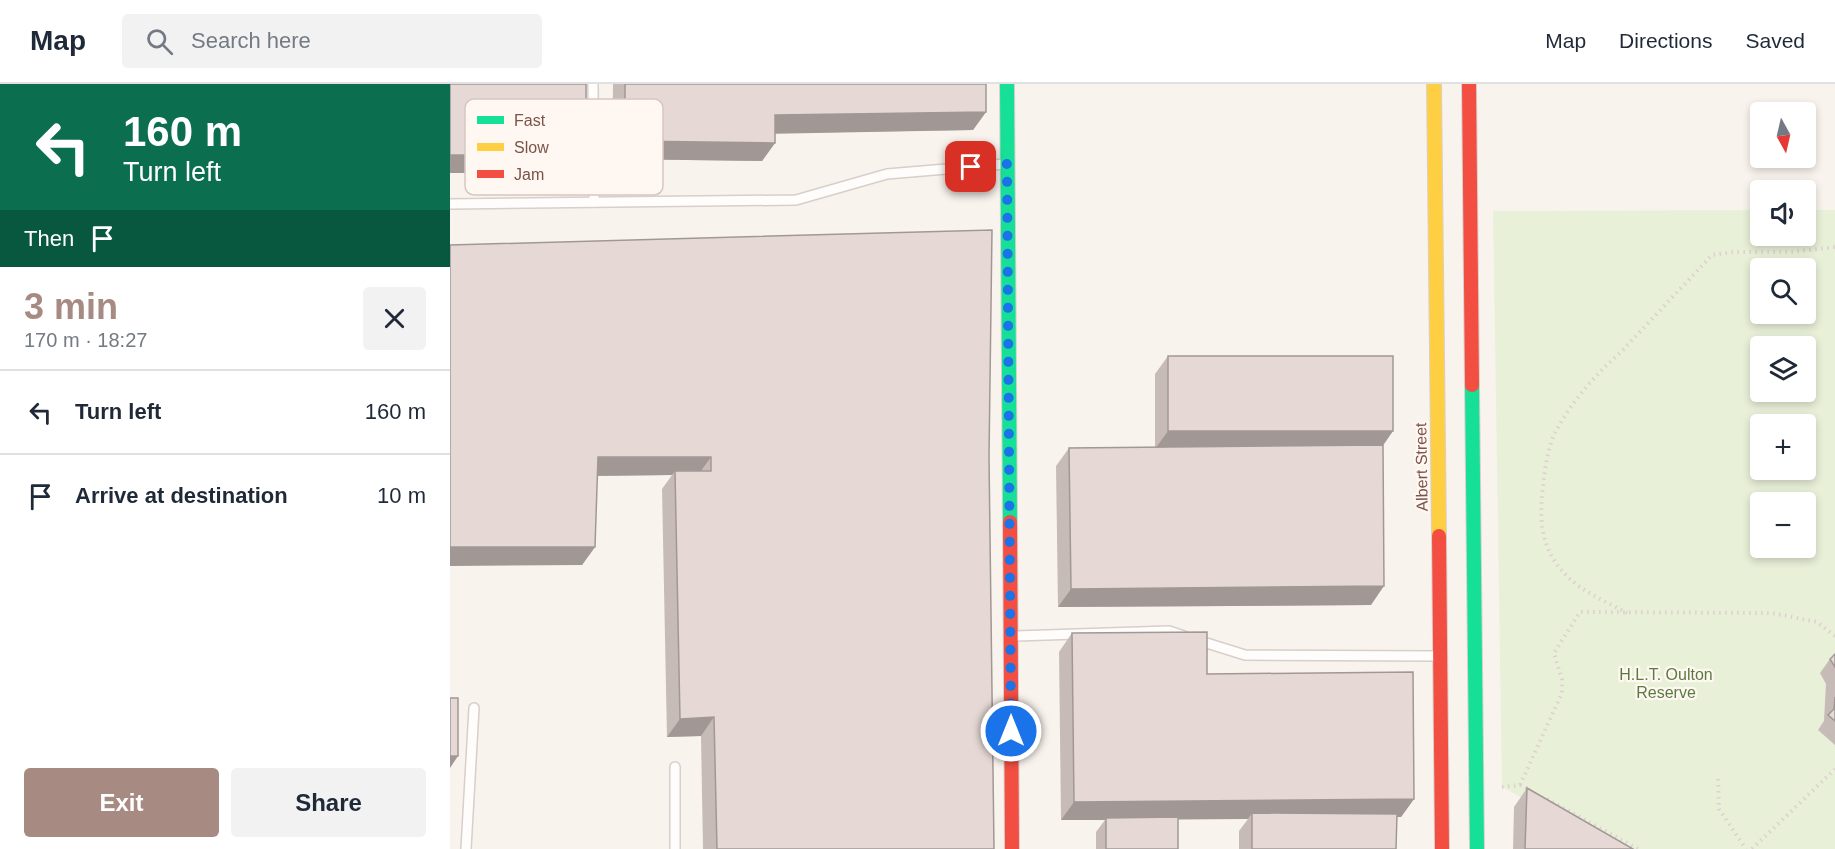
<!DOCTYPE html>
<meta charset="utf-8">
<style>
:root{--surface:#fff;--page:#f2f2f3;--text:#1f2937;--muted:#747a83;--line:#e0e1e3;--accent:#a78b83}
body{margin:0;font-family:Helvetica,sans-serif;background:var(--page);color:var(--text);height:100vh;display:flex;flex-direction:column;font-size:22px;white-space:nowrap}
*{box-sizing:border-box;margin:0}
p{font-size:20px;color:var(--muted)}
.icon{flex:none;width:33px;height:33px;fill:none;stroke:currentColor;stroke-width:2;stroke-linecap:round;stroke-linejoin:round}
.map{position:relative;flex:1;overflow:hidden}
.panel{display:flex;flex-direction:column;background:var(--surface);width:450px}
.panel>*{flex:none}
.guide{background:#0b6e4f;color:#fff;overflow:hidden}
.needle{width:39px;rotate:172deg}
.fabs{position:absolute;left:1300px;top:18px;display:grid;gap:12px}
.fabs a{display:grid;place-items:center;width:66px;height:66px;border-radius:6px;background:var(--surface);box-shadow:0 3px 9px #0003;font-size:30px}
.pin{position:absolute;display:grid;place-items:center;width:51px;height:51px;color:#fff;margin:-26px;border-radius:12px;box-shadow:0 3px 9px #0006}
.me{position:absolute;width:66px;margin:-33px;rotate:0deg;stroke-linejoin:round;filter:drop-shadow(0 0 4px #0008)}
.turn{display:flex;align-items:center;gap:21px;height:126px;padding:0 24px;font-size:27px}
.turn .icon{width:78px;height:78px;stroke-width:2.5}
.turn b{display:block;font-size:42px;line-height:51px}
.then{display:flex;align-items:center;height:57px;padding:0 24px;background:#0003;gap:12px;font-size:22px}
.round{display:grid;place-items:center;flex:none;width:63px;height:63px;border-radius:6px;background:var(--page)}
.overview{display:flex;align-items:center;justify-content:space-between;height:102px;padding:0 24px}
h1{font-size:36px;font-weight:700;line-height:45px;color:var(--accent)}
.cta{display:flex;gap:12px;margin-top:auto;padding:12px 24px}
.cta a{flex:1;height:69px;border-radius:6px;background:var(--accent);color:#fff;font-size:24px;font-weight:700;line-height:69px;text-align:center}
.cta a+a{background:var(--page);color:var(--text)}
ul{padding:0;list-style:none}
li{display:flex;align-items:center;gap:18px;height:84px;padding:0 24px;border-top:2px solid var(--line)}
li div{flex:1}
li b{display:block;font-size:22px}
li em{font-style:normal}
header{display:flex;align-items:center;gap:36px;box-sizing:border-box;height:84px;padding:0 30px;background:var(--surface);border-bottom:2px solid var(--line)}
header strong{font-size:28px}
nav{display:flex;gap:33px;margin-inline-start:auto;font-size:21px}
.search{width:420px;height:54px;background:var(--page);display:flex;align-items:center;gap:15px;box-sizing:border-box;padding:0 21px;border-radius:6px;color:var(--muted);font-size:22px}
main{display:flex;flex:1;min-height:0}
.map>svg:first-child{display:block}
.green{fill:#e9f0d8;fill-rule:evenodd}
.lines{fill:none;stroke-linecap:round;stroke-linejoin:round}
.lane-casing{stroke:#d8ceca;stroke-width:12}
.fast-casing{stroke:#dad0cb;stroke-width:16}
.slow-casing{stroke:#dad0cb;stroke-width:16}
.jam-casing{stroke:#dad0cb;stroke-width:16}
.path{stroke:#dcd1ce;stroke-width:4;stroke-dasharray:1.5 4.5;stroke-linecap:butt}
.lane{stroke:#fefdfc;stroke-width:9}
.fast{stroke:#16e098;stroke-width:14}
.slow{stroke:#ffcf43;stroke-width:14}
.jam{stroke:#f24e42;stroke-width:14}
.wall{fill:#c6bbb7}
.shaded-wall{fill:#a19895}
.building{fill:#e6d9d5;stroke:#a19895;stroke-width:1.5}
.route{stroke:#1a73e8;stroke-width:10;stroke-dasharray:0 18}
.labels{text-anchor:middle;stroke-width:4.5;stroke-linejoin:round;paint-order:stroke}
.street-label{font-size:16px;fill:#7b534a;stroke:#fff7f1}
.park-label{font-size:16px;fill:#5a7b3e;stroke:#fff7f1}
.key{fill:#fff7f1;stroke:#d7c6bf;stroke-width:1.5}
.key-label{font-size:16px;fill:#7b534a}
</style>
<header>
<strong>Map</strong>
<div class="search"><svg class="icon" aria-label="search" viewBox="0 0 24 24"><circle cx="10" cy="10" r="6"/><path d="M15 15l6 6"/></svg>Search here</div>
<nav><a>Map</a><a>Directions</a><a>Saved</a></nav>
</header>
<main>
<section class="panel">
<div class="guide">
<div class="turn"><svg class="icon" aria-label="left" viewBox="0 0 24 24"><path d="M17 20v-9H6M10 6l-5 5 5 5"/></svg><div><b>160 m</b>Turn left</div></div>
<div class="then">Then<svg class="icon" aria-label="arrive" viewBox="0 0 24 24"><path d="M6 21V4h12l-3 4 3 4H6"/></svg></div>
</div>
<div class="overview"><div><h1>3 min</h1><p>170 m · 18:27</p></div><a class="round"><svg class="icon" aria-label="close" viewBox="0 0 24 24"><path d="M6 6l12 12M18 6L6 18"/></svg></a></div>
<ul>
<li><svg class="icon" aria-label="left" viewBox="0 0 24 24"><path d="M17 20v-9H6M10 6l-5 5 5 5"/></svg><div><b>Turn left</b></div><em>160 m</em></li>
<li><svg class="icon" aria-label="arrive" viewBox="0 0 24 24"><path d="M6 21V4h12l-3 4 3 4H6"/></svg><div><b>Arrive at destination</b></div><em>10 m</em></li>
</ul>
<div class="cta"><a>Exit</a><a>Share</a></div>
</section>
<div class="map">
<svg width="1385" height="765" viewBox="0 0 1385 765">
<rect width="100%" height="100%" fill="#f9f3ee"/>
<!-- green -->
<path class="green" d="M1311 126V152H1356V126H1385V765H1169L1052 703 1043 127ZM1311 184H1356V230H1311ZM1311 262H1356V308H1311ZM1311 340H1356V386H1311ZM1311 418H1356V464H1311Z"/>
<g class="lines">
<defs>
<g id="lane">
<path d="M143 0 144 118"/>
<path d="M0 120 346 116 437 90 555 80"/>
<path d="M563 552 719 547 734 552"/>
<path d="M747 556 795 571 986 572"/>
<path d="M225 683V765"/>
<path d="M16 765 24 624"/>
</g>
<g id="fast">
<path d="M557 0 560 438"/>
<path d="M1022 301 1027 765"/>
</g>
<path id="slow" d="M984 0 989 452"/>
<g id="jam">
<path d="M1019 0 1022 301"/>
<path d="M560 438 562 765"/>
<path d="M989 452 992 765"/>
</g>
</defs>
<!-- lane casing -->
<use href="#lane" class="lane-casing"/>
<!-- fast casing -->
<use href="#fast" class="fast-casing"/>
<!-- slow casing -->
<use href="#slow" class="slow-casing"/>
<!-- jam casing -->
<use href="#jam" class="jam-casing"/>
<!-- path -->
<g class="path">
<path d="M1177 529C1157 518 1133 508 1118 493 1088 464 1089 431 1094 394 1096 378 1099 359 1107 345 1123 316 1146 290 1171 268L1262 171 1283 168H1342L1385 163"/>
<path d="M1268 695 1269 725 1296 765"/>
<path d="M1070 701 1112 609V596L1104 569 1130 528 1322 529 1367 538 1385 552"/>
<path d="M1052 703 1070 701 1080 706"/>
<path d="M1097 715 1188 765"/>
<path d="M1302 765 1385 685"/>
</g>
<!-- lane -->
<use href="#lane" class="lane"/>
<!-- fast -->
<use href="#fast" class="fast"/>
<!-- slow -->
<use href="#slow" class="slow"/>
<!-- jam -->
<use href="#jam" class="jam"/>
</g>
<!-- wall -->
<g class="wall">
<path d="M163 0H536V28L523 46 325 49V59L312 77 162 75Z"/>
<path d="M0 161 539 373 544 765H253L251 652 217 653 212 405 222 391 147 392 145 463 132 481Z"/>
<path d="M718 272 943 347 933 362 921 521 608 523 606 382 619 364 705 363V290Z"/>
<path d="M622 549 757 590 964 715 951 733H947L946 765H789V747L798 735H728V765H646V748L655 736H611L609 568Z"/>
<path d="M1385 570V661L1368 646 1374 637 1376 600 1370 589 1380 575Z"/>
<path d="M1077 704 1183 765H1063L1064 723Z"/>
</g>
<!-- shaded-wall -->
<g class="shaded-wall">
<path d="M124 27H136L124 46Z"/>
<path d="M536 28 523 46 312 50 325 31Z"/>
<path d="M175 57 325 59 312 77 162 75Z"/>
<path d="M0 71H124L111 89H0Z"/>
<path d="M718 347H943L930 365H705Z"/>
<path d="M148 373H261L248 391 225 387 222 391 135 392Z"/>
<path d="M0 463H145L132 481 0 482Z"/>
<path d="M934 502 921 521 608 523 621 505Z"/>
<path d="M264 633 251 652 217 653 230 635Z"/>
<path d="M0 672H8L0 684Z"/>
<path d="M964 715 951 733 802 734V729L798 735 656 736V734L655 736H611L624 718Z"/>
</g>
<!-- building -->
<g class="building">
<path d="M0 0H136V27H124V71H0Z"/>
<path d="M175 0H536V28L325 31V59L175 57Z"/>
<path d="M542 146 539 373 544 765H267L264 633 230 635 225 387H261V373H148L145 463H0V161Z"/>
<rect x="718" y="272" width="225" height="75"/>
<path d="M933 361 934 502 621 505 619 364Z"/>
<path d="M757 548V590L963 588 964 715 624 718 622 549Z"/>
<path d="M1385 570V583L1380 575Z"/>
<path d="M1385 613V637L1378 631 1384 625Z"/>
<rect x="0" y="614" width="8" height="58"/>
<path d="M1077 704 1183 765H1075Z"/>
<path d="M802 729 947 730 946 765H802Z"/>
<path d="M728 733V765H656V734Z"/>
</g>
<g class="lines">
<!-- route -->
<path class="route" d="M521 83 557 80 561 647"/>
</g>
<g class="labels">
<!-- street labels -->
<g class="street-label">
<text transform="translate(971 383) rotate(-91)" y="6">Albert Street</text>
</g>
<!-- park labels -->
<g class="park-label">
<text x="1216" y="596">H.L.T. Oulton<tspan x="1216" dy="18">Reserve</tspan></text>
</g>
</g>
<!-- legend -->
<rect x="15" y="15" width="198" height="96" rx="9" class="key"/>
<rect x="27" y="32" width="27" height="8" fill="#16e098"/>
<rect x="27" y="59" width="27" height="8" fill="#ffcf43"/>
<rect x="27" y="86" width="27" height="8" fill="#f24e42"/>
<g class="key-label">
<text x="64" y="42">Fast</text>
<text x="64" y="69">Slow</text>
<text x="64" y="96">Jam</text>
</g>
</svg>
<div class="fabs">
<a><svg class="needle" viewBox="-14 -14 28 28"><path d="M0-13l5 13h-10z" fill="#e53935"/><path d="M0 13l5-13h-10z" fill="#747a83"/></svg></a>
<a><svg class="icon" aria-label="sound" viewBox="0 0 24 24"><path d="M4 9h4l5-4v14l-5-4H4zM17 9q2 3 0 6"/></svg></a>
<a><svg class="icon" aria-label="search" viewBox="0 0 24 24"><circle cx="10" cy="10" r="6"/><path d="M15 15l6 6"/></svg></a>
<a><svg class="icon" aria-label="layers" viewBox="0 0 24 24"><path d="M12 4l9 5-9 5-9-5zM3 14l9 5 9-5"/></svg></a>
<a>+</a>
<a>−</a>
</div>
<div class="pin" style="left:521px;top:83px;background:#d93025"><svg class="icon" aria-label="arrive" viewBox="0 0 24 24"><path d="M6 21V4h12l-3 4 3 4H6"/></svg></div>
<svg class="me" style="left:561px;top:647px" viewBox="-20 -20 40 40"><circle r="17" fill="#1a73e8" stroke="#fff" stroke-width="3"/><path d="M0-11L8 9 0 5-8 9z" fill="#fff"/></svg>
</div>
</main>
